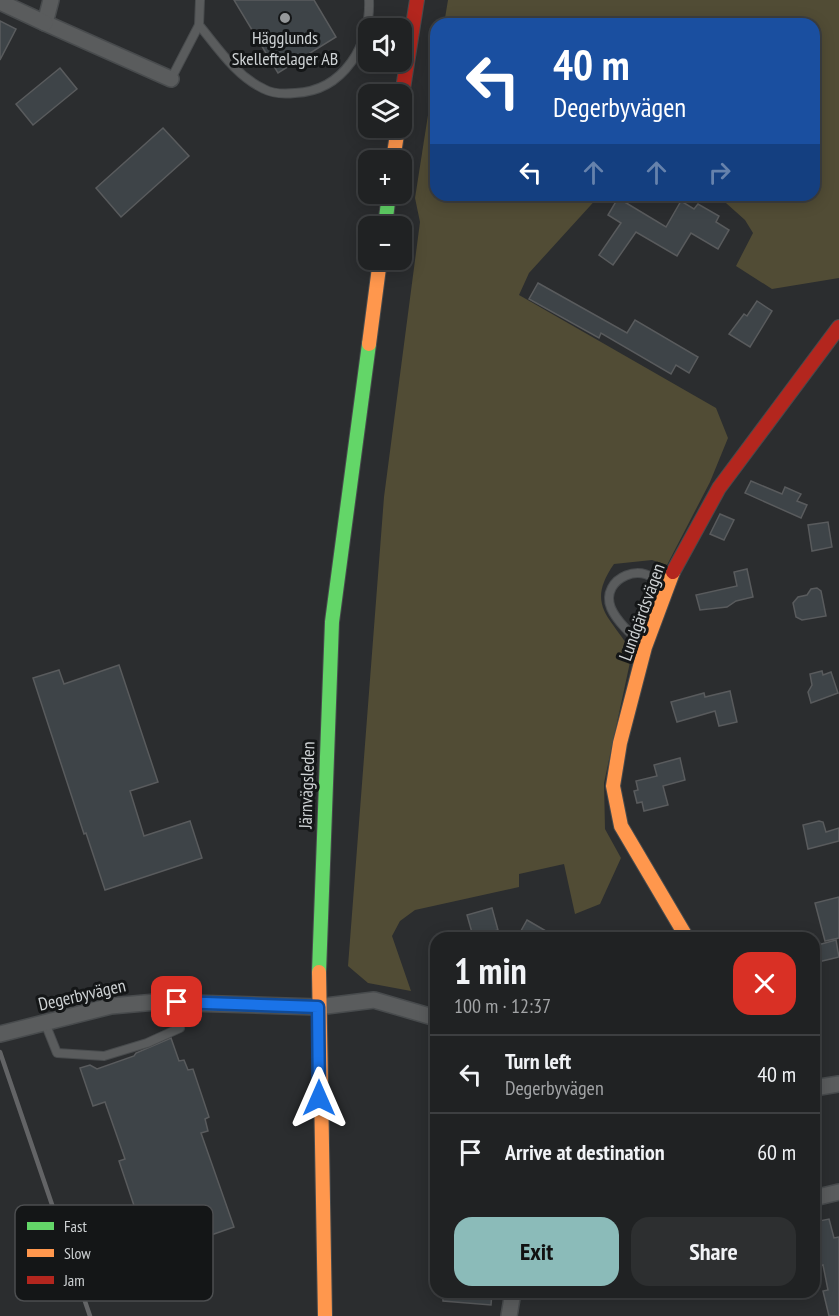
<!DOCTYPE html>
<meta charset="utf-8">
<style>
:root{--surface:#202223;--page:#2d2f30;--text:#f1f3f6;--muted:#a2a4a6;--line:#3d3f41;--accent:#8bbbb9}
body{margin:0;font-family:"PT Sans Narrow",sans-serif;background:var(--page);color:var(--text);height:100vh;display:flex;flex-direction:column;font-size:22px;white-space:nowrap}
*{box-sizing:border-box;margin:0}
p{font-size:20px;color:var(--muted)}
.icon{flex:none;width:33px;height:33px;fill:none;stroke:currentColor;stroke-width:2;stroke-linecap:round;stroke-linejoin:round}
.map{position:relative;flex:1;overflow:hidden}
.details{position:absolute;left:430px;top:932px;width:390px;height:366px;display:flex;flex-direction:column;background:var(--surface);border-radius:18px;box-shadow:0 3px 15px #0003,0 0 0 2px var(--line)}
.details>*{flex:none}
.hud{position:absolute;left:430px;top:18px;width:390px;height:183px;border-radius:18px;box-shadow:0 3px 15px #0003,0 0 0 2px var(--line);background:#1a4fa0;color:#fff;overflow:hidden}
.buttons{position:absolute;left:358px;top:18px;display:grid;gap:12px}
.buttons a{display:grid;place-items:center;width:54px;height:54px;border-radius:12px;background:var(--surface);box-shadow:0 3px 15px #0003,0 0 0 2px var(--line);font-size:30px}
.pin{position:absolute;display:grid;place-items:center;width:51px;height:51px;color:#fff;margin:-26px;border-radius:12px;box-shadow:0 3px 9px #0006}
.me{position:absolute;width:66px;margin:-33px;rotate:0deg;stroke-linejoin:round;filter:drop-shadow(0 0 4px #0008)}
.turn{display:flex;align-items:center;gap:21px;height:126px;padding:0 24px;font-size:27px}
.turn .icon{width:78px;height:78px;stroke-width:2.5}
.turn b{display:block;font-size:42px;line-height:51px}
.lanes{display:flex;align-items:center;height:57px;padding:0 24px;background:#0003;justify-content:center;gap:30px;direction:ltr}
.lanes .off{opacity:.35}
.round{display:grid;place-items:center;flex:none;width:63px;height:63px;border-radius:18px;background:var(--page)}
.overview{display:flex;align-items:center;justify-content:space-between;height:102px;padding:0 24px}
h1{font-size:36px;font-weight:800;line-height:45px}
.primary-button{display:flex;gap:12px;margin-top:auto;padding:12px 24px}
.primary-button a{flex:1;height:69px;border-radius:18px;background:var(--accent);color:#111;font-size:24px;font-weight:800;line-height:69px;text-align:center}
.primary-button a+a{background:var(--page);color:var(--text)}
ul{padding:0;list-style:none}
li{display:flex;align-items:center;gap:18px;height:78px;padding:0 24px;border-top:2px solid var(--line)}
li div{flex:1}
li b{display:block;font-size:22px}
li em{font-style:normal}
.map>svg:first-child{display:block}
.green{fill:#514c35}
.building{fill:#3e4448;stroke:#595b5d;stroke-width:1.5}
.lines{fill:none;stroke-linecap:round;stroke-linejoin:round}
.lane-casing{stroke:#484b4d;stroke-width:10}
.street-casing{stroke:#484b4d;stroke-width:18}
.fast-casing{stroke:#484b4d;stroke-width:16}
.slow-casing{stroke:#484b4d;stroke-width:16}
.jam-casing{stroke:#484b4d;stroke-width:16}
.lane{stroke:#5a5c5d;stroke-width:8}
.street{stroke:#5a5c5d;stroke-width:15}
.fast{stroke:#63d668;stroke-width:14}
.slow{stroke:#ff974d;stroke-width:14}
.jam{stroke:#b3261e;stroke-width:14}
.rail{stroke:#636466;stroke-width:4.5}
.route-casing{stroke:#114b97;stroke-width:15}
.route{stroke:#1a73e8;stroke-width:10}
.poi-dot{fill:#95989a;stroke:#141617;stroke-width:2}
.labels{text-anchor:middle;stroke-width:6;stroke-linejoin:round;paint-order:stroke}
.poi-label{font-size:18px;fill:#ced2d4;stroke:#141617}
.street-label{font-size:18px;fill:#ced2d4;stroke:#141617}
.key{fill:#141617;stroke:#4c4e50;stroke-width:1.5}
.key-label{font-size:16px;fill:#ced2d4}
</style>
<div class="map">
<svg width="839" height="1316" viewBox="0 0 839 1316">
<rect width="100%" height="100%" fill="#2b2d2f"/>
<!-- green -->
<g class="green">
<path d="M448 0H839V278L772 289 736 266 753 233 745 220 717 195H814V24H444Z"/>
<path d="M436 64V195H600L529 273 519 295 716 408 728 438 710 482 667 565 652 560 614 564C584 607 613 618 632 653L604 783 605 829 621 858 600 904 575 914 564 864 519 874V887L415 910 400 921 392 936 411 991 368 983 348 966 384 497 420 222 415 198Z"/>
</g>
<!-- building -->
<g class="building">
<path d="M234 0H314L336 37 278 73Z"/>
<path d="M0 21 16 29 0 60Z"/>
<path d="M60 68 77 89 33 125 16 104Z"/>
<path d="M163 128 189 156 121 217 96 188Z"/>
<path d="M618 198 666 227 681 201 694 209 698 204 719 216 716 222 729 230 718 249 691 233 677 256 636 232 613 265 599 255 621 223 608 215Z"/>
<path d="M538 283 627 333 635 320 698 357 689 373 676 365 671 374 601 333 599 338 529 299Z"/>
<path d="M757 301 772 311 750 347 729 334 744 314 747 316Z"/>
<path d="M751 481 782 494 785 487 801 494 797 501 807 505 801 518 745 493Z"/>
<path d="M720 514 734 520 724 540 710 534Z"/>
<path d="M828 522 832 547 812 551 808 525Z"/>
<path d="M747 569 753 597 736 601 727 607 700 610 696 595 737 586 734 572Z"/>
<path d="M817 588 821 591 826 616 802 620 796 617 793 603 798 597 807 595 811 589Z"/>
<path d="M119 665 158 782 130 791 144 836 190 821 202 858 105 890 86 833 84 834 33 678 59 670 64 684Z"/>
<path d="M822 671 823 675 831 672 838 693 811 703 808 692 812 685 810 674Z"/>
<path d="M730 691 737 722 719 726 715 711 677 722 671 702 704 693 705 697Z"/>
<path d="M680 758 685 780 663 786 668 805 644 811 642 802 637 803 634 791 638 790 636 781 657 776 654 765Z"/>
<path d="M819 821 823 822 826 832 839 828V841L808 849 803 825Z"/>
<path d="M839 897V938L825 941 815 903Z"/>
<path d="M492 908 498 930 473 936 467 915Z"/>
<path d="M527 920 558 938H517Z"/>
<path d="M836 940 839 957 814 963V946Z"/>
<path d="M171 1038 179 1061 184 1060 188 1070 193 1069 209 1117 205 1119 208 1131 201 1133 234 1227 151 1256 119 1161 125 1159 105 1102 93 1106 80 1068 90 1065 97 1069 134 1056 136 1053Z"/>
<path d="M829 1219 834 1238 839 1237V1316H829L823 1291 828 1290 823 1265 814 1267V1222Z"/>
<path d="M443 1292H492L491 1305 443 1301Z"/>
</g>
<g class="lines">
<defs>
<g id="lane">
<path d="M199 25C218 48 236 76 264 89 273 94 285 94 295 93 344 91 371 44 369 0"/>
<path d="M171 79 199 25 200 0"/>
<path d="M644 646C633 636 617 622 611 608 599 578 646 558 662 588"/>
<path d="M45 1023 57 1053 104 1056 147 1043 180 1028 177 1002"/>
</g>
<g id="street">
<path d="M51 0 45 23 171 79"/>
<path d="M0 2 45 23"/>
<path d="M0 1034 111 1006 156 1002 318 1007 374 1000 436 1018"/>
<path d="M814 1088 839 1084"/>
<path d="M814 1198 839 1192"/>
<path d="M509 1316 513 1292"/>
</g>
<g id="fast">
<path d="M385 226 389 194"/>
<path d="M319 972 332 622 369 344"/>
</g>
<g id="slow">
<path d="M393 160 398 128"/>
<path d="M369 344 380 260"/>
<path d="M673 572 645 647 620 743 613 786 621 826 687 938"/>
<path d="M319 972 325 1316"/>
</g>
<g id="jam">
<path d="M402 95 417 0"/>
<path d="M673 572 719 488 839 327"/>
</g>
</defs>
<!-- lane casing -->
<use href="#lane" class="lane-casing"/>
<!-- street casing -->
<use href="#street" class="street-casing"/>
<!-- fast casing -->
<use href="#fast" class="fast-casing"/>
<!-- slow casing -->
<use href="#slow" class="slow-casing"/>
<!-- jam casing -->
<use href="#jam" class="jam-casing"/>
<!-- lane -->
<use href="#lane" class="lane"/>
<!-- street -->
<use href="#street" class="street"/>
<!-- fast -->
<use href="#fast" class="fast"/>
<!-- slow -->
<use href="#slow" class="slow"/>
<!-- jam -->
<use href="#jam" class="jam"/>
<!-- rail -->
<path class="rail" d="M0 1052 90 1316"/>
</g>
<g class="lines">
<defs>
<path id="route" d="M177 1002 318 1007 319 1098"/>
</defs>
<!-- route casing -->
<use href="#route" class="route-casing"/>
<!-- route -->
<use href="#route" class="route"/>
</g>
<!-- markers -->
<circle class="poi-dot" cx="285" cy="18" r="6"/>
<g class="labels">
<!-- poi labels -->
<g class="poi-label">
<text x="285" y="44">Hägglunds<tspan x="285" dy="21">Skelleftelager AB</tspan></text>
</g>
<!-- street labels -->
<g class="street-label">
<text transform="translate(642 612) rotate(-70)" y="6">Lundgärdsvägen</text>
<text transform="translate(307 785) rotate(-88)" y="6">Järnvägsleden</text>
<text transform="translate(82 995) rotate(-13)" y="6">Degerbyvägen</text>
</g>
</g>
<!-- legend -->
<rect x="15" y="1205" width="198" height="96" rx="9" class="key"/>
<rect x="27" y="1222" width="27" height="8" fill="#63d668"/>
<rect x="27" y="1249" width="27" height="8" fill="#ff974d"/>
<rect x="27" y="1276" width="27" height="8" fill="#b3261e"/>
<g class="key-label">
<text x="64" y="1232">Fast</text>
<text x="64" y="1259">Slow</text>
<text x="64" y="1286">Jam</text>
</g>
</svg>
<div class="buttons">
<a><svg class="icon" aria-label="sound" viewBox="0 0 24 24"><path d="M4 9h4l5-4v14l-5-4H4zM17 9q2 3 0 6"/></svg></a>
<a><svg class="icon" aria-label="layers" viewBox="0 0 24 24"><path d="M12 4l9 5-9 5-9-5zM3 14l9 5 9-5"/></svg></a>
<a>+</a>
<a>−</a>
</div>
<div class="pin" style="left:177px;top:1002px;background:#d93025"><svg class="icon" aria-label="arrive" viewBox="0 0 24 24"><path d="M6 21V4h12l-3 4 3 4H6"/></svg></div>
<svg class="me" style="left:319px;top:1098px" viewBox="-20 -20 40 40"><path d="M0-17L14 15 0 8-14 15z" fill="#1a73e8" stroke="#fff" stroke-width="4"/></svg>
<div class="hud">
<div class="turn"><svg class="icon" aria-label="left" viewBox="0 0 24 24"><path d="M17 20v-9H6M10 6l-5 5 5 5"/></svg><div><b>40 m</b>Degerbyvägen</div></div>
<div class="lanes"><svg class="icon" aria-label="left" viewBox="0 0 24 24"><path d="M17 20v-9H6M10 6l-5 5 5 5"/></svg><svg class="icon off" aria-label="ahead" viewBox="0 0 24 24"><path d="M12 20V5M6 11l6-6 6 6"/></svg><svg class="icon off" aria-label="ahead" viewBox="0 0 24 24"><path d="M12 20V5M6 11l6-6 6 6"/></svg><svg class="icon off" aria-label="right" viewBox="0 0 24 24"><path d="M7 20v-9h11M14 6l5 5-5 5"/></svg></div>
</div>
<section class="details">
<div class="overview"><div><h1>1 min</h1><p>100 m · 12:37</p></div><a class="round" style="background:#d93025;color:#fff"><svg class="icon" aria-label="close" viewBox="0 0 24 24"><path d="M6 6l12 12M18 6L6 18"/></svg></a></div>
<ul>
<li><svg class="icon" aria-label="left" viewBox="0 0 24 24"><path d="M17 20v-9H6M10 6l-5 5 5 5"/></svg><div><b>Turn left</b><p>Degerbyvägen</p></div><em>40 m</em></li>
<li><svg class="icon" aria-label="arrive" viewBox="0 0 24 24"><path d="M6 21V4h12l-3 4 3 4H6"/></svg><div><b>Arrive at destination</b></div><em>60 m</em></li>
</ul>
<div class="primary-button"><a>Exit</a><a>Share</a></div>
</section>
</div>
